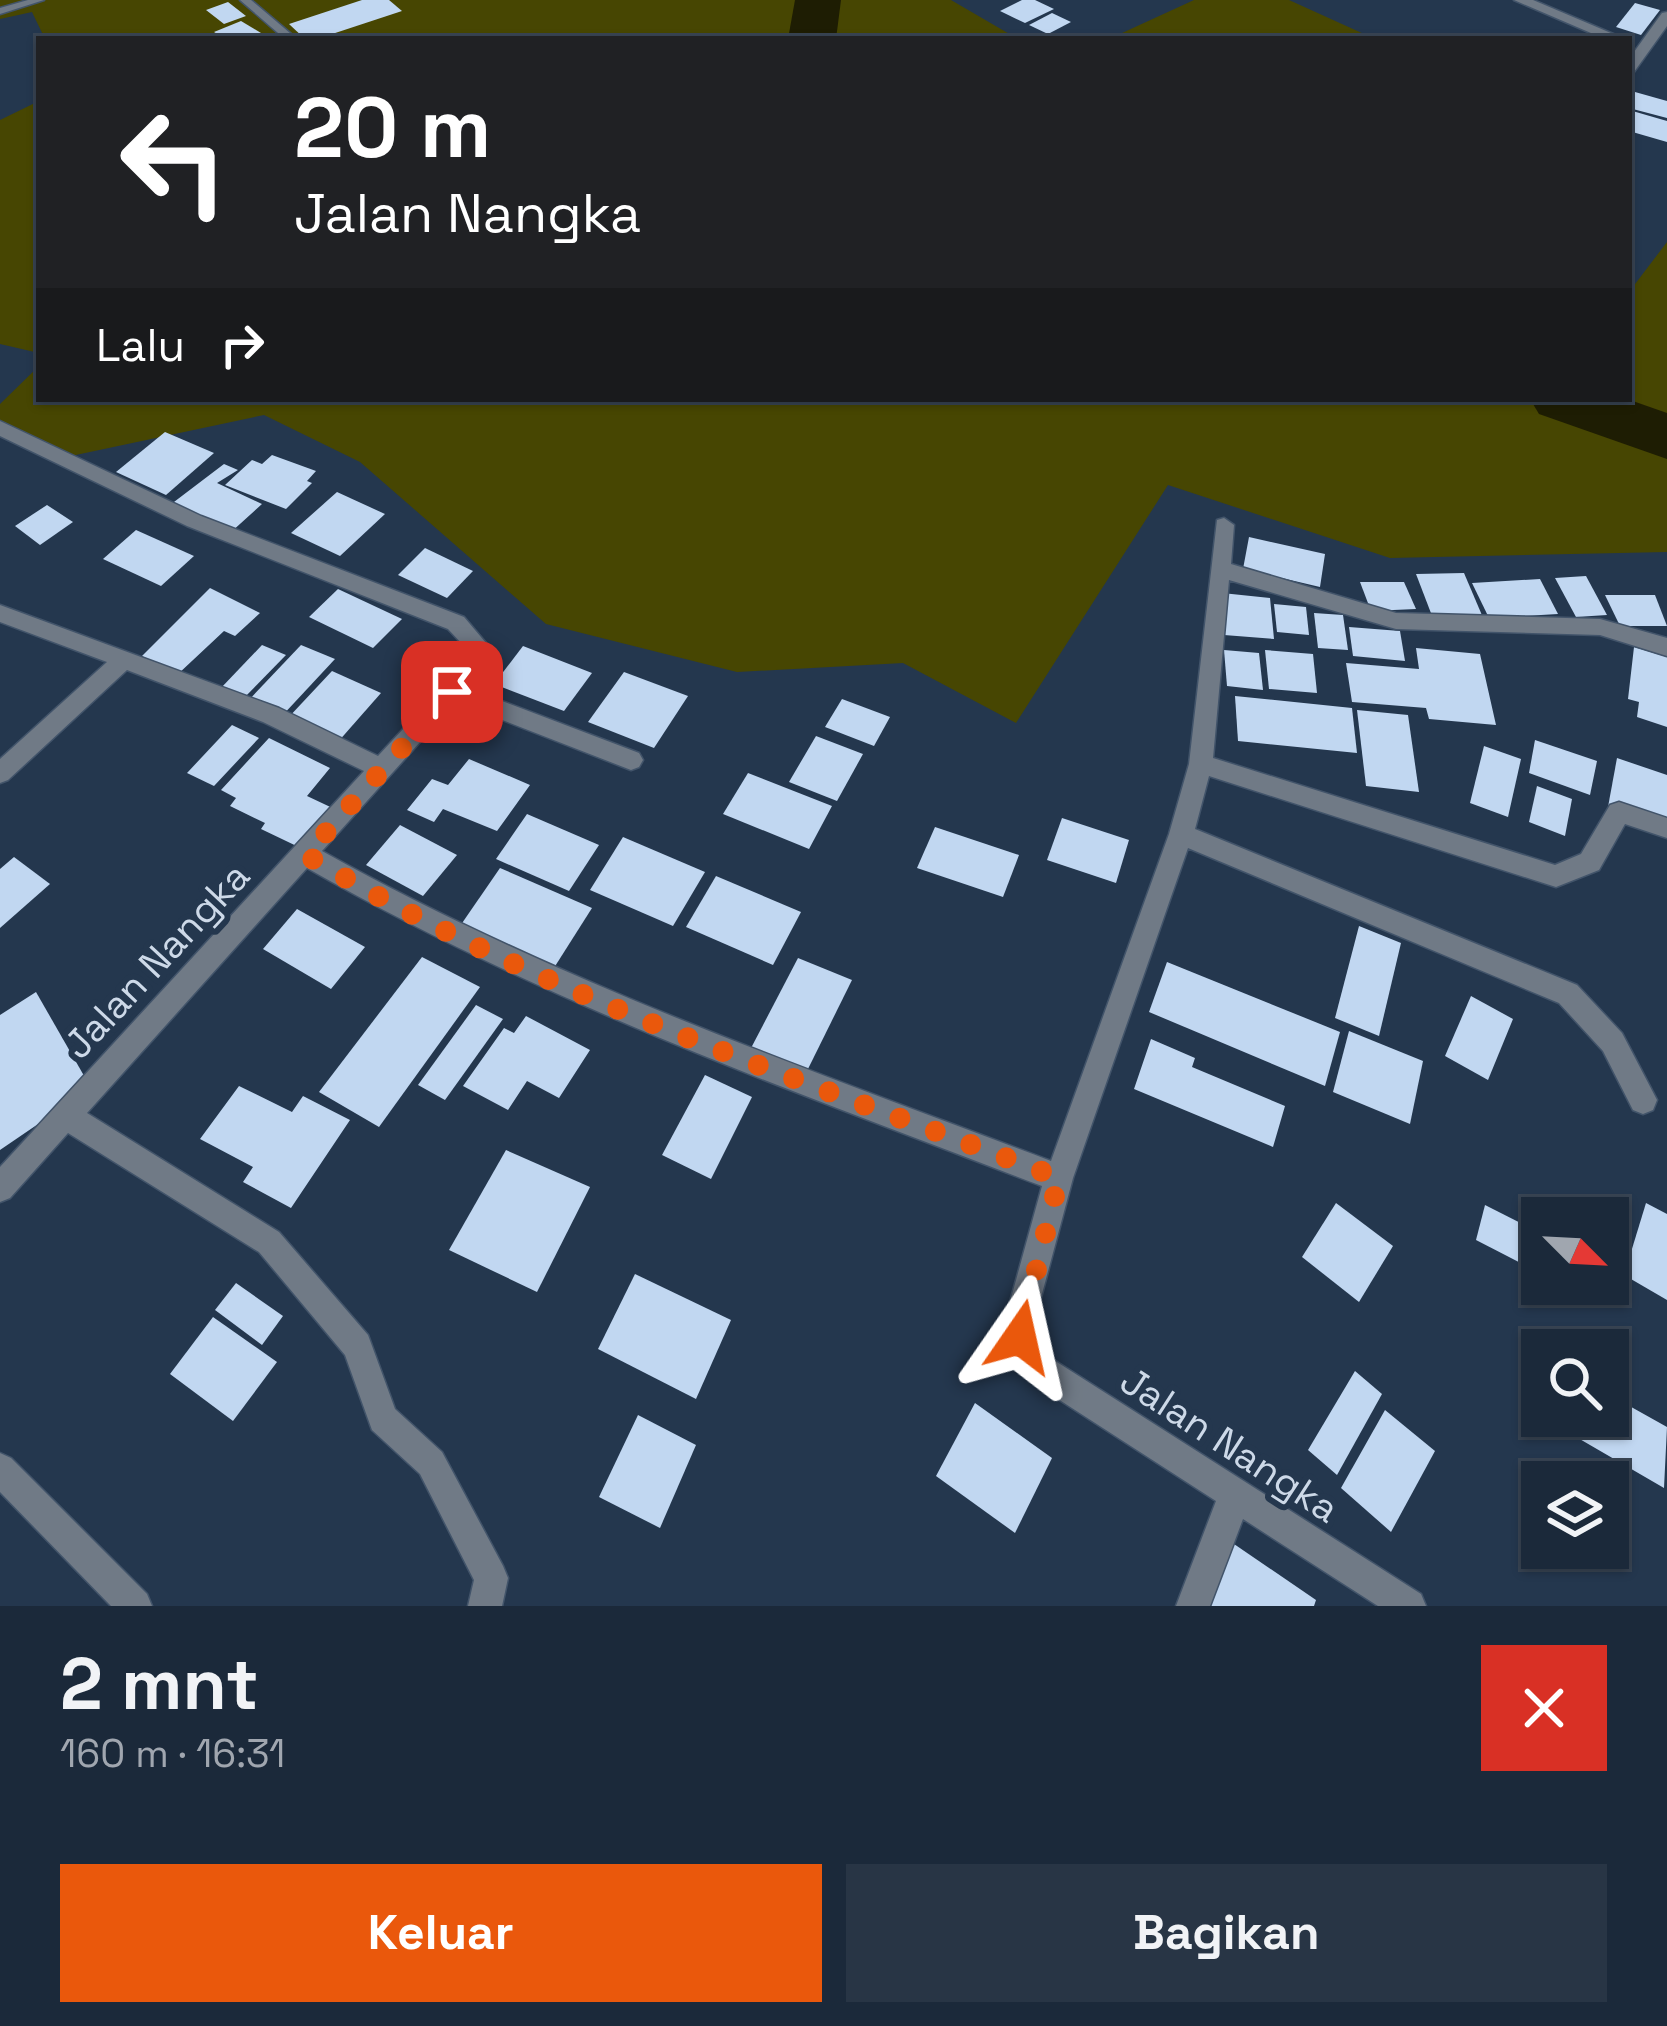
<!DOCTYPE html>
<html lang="id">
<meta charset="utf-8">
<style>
:root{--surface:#1b293a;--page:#283545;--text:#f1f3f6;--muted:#a0a6af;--line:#394554;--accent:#ea580c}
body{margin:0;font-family:"Space Grotesk",sans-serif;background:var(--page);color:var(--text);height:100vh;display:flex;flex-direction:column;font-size:45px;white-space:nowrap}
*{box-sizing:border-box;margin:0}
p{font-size:39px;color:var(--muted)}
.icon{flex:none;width:66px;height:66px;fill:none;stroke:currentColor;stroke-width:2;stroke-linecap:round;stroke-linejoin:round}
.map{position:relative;height:1606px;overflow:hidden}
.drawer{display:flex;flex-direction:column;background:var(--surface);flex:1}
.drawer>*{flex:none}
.guide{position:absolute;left:36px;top:36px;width:1596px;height:366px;border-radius:0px;box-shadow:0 3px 9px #0004,0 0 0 3px var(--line);background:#202124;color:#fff;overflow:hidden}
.needle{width:78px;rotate:114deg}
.buttons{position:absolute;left:1521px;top:1197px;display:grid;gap:24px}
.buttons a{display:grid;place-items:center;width:108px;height:108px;border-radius:0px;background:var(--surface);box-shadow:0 3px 9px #0004,0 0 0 3px var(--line);font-size:60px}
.pin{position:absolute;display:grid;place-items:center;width:102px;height:102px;color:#fff;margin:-51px;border-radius:24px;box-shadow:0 6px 18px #0006}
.me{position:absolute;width:132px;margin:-66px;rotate:11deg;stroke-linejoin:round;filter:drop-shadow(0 0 9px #0008)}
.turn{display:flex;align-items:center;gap:42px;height:252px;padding:0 60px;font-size:54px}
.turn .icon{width:156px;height:156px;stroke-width:2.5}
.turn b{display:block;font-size:84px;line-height:102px}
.then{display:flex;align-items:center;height:114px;padding:0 60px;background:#0003;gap:24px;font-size:45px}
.round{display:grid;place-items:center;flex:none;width:126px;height:126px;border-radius:0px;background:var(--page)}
.headline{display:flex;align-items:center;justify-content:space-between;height:204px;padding:0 60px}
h1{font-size:72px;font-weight:800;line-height:90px}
.button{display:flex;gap:24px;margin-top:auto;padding:24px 60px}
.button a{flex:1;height:138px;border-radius:0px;background:var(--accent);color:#fff;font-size:48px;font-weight:800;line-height:138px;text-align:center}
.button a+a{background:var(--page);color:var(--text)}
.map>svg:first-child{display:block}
.green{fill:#474602}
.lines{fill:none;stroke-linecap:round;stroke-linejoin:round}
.river{fill:#1e1d03;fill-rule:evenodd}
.building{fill:#c1d7f1}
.lane-casing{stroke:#42546a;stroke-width:3}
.street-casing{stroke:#42546a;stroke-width:3}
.lane{fill:#707a86;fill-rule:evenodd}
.street{fill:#707a86;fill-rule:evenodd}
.route{stroke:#ea580c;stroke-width:21;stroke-dasharray:0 37.8}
.labels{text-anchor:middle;stroke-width:12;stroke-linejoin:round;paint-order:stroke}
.street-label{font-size:39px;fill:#cdd9e8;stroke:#24374e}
</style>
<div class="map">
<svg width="1667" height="1606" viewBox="0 0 1667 1606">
<rect width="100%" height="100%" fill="#24374e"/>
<!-- green -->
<g class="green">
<path d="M0 0H951L1018 39H45L32 12 0 19Z"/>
<path d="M1194 0H1289L1375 39H1109Z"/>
<path d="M39 101V353L0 344V120Z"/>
<path d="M1667 242V552L1390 558 1168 485 1016 723 903 663 737 672 546 624 360 462 264 415 71 456 0 422V404L39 366V399H1629V292Z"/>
</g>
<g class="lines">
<!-- river -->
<g class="river">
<path d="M795 0H841L836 39H788Z"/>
<path d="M1530 399H1627L1667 413V459L1539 414Z"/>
</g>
</g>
<!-- building -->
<g class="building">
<path d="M362 0H389L402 11 317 39H305L289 24Z"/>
<path d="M1022 0H1035L1054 9 1025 23 1000 11Z"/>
<path d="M228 2 246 16 224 24 206 10Z"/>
<path d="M1635 3 1660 10 1641 35 1616 27Z"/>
<path d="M1052 13 1071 22 1048 34 1029 25Z"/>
<path d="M241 21 271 39H225L214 32Z"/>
<path d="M1635 92 1667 101V118L1629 108Z"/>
<path d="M1629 110 1667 121V142L1629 131Z"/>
<path d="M165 432 214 453 166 495 116 472Z"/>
<path d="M272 455 316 471 307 481 312 483 286 509 225 485 252 460 262 464Z"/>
<path d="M224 464 238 470 217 483 262 504 230 533 170 505Z"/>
<path d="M337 492 385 514 340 556 291 533Z"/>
<path d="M47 505 73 522 40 545 15 526Z"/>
<path d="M136 530 194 556 161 586 103 559Z"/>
<path d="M1249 537 1325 554 1320 587 1243 569Z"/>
<path d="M425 548 473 571 447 598 398 575Z"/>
<path d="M1464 573 1484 620 1434 621 1416 574Z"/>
<path d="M1586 576 1607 615 1576 617 1555 578Z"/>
<path d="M1540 579 1558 614 1489 618 1472 583Z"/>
<path d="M1360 582H1404L1416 609 1371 611Z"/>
<path d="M210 588 260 613 235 636 224 631 177 675 142 656Z"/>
<path d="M338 589 402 619 373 648 309 617Z"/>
<path d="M1222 593 1270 598 1274 639 1224 635Z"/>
<path d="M1605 595H1655L1667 626H1620Z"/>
<path d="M1274 604 1306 607 1309 635 1277 632Z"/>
<path d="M1314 613 1343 615 1348 650 1318 648Z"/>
<path d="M1349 627 1400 631 1405 661 1353 656Z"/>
<path d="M262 645 286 655 243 699 220 689Z"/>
<path d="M301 645 335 659 281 717 247 702Z"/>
<path d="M523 646 592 673 564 711 494 684Z"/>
<path d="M1634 647 1667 657V727L1637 717 1639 702 1628 699Z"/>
<path d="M1416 648 1480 654 1496 725 1429 719 1426 708 1352 702 1346 663 1419 669Z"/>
<path d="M1224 650 1259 653 1263 690 1227 686Z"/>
<path d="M1265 650 1313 654 1317 693 1269 689Z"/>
<path d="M332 671 381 693 337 743 287 719Z"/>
<path d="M624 672 688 696 654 748 588 722Z"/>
<path d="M1235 696 1352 708 1357 753 1238 741Z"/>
<path d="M842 699 890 717 874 746 825 727Z"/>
<path d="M1357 710 1408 715 1419 792 1366 786Z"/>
<path d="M232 725 259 738 214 786 187 773Z"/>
<path d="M816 736 863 754 837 801 789 782Z"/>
<path d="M269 738 330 768 307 796 341 812 307 851 261 829 265 823 230 806 236 798 221 790Z"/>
<path d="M1535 740 1597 761 1590 795 1529 773Z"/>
<path d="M1484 746 1521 759 1508 817 1470 803Z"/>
<path d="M1617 758 1667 775V827L1608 807Z"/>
<path d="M469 759 530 785 497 831 443 809 434 822 407 810 432 779 448 785Z"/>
<path d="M748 773 832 806 809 849 723 814Z"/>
<path d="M1537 786 1572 799 1565 836 1529 822Z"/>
<path d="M527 814 599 845 569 891 496 859Z"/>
<path d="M1062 818 1129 840 1116 883 1047 860Z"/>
<path d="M400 825 457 855 423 896 366 865Z"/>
<path d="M935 827 1019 855 1003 897 917 868Z"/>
<path d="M623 837 705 872 673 926 590 890Z"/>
<path d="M14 857 50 884 0 928V869Z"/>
<path d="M500 868 592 908 552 971 458 929Z"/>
<path d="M716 876 801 912 773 965 686 927Z"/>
<path d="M297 909 365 947 331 989 263 949Z"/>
<path d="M1359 926 1401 943 1379 1036 1335 1018Z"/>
<path d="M422 957 480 987 379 1127 319 1092Z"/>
<path d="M798 958 852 980 805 1075 750 1050Z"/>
<path d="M1167 962 1340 1032 1325 1086 1149 1012Z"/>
<path d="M36 992 91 1088 0 1150V1015Z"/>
<path d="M1471 996 1513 1019 1488 1080 1445 1056Z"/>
<path d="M476 1005 503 1019 445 1100 418 1085Z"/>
<path d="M526 1016 590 1050 559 1098 527 1081 508 1110 463 1086 504 1028 514 1033Z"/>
<path d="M1349 1031 1423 1061 1410 1124 1333 1092Z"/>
<path d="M1151 1039 1195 1058 1192 1067 1285 1106 1273 1147 1134 1089Z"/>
<path d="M705 1075 752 1097 711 1179 662 1155Z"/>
<path d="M239 1086 292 1112 303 1096 350 1120 291 1208 243 1182 253 1167 200 1139Z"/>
<path d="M506 1150 590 1187 537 1292 449 1250Z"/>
<path d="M1336 1203 1393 1246 1359 1302 1302 1257Z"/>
<path d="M1646 1203 1667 1214V1300L1624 1275Z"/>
<path d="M1485 1205 1542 1234V1274L1476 1240Z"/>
<path d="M635 1274 731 1320 696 1399 598 1349Z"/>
<path d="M236 1283 283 1316 262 1345 215 1310Z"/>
<path d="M213 1317 277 1362 233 1421 170 1374Z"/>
<path d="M1541 1366 1542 1416H1608V1394L1667 1427 1664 1488 1528 1409Z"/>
<path d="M1355 1371 1382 1394 1337 1475 1308 1450Z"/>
<path d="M975 1403 1052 1458 1015 1533 936 1476Z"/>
<path d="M1385 1410 1435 1451 1391 1532 1341 1488Z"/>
<path d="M638 1415 696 1445 660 1528 599 1497Z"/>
<path d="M1234 1544 1316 1600 1314 1606H1210Z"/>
</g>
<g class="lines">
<defs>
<g id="lane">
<path d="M28 0H44L0 14V8Z"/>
<path d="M240 0H251L297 39H285Z"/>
</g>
<g id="street">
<path d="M1514 0H1533L1625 39H1605Z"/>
<path d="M1667 12V26L1634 72 1629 73V59L1662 13Z"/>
<path d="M0 421 201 516 464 617 486 643 465 687 639 753 643 760 639 767 631 770 456 702 322 851C554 981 803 1067 1051 1161L1169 834 1189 764 1217 520 1224 518 1234 525 1231 564 1396 613 1600 619 1667 638V656L1600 635 1396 629 1229 580 1213 758 1555 865 1581 854 1610 805 1619 802 1667 818V838L1625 824 1599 870 1556 887 1209 776 1195 829 1577 985 1622 1033 1657 1100 1653 1110 1643 1114 1633 1110 1603 1051 1559 1003 1188 848 1073 1178 1035 1320 1037 1344 1049 1357 1421 1594 1426 1606H1378L1243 1519 1210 1606H1176L1216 1501 1027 1379 1007 1350 1005 1320 1042 1186C792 1091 540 1001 307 868L87 1113 279 1232 368 1335 395 1409 442 1452 503 1566 508 1578 502 1606H468L474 1580 420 1474 372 1430 345 1355 259 1252 68 1133 10 1198 0 1202V1167L364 771 263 722 127 670 8 780 0 783V759L107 662 0 622V605L279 708 378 756 444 685 463 645 448 629 187 526 0 436Z"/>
<path d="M0 1453 11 1458 147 1594 152 1606H111L0 1492Z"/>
</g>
</defs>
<!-- lane casing -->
<use href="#lane" class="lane-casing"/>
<!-- street casing -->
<use href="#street" class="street-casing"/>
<!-- lane -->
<use href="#lane" class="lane"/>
<!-- street -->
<use href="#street" class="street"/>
</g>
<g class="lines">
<!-- route -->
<path class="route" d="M452 692 306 855C540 996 805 1080 1059 1178L1020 1337"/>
</g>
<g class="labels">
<!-- street labels -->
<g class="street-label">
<text transform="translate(156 960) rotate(-47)" y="14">Jalan Nangka</text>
<text transform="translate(1230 1444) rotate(33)" y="14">Jalan Nangka</text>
</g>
</g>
</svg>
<div class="buttons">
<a><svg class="needle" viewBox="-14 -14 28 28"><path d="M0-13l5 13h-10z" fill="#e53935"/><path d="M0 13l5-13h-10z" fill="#a0a6af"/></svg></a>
<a><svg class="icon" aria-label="search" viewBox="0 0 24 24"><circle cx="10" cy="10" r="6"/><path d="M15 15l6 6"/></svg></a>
<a><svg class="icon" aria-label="layers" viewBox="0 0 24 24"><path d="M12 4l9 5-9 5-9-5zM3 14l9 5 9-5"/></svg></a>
</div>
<div class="pin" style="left:452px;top:692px;background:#d93025"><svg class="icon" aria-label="arrive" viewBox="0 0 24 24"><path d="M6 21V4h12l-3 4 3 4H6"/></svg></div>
<svg class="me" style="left:1020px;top:1337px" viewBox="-20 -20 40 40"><path d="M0-17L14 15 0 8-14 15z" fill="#ea580c" stroke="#fff" stroke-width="4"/></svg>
<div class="guide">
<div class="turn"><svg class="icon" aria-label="left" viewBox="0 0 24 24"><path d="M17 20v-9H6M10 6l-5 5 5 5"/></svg><div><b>20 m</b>Jalan Nangka</div></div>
<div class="then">Lalu<svg class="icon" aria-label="right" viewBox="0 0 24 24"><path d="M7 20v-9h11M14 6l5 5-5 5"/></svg></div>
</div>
</div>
<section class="drawer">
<div class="headline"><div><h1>2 mnt</h1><p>160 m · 16:31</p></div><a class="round" style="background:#d93025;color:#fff"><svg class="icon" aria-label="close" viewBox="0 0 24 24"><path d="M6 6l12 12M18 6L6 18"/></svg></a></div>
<div class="button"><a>Keluar</a><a>Bagikan</a></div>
</section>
